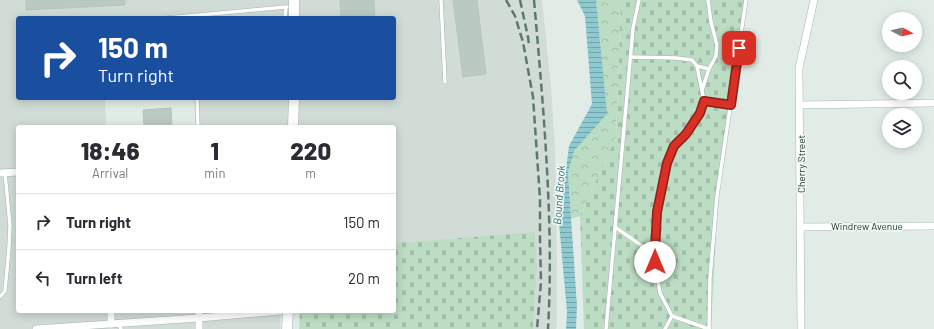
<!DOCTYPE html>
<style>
:root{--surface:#fff;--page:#f2f2f3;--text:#2b2b33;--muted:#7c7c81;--line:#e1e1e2}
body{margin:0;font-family:Barlow,sans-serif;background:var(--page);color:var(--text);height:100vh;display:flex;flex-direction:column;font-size:15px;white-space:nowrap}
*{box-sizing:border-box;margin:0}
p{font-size:13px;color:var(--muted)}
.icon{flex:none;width:22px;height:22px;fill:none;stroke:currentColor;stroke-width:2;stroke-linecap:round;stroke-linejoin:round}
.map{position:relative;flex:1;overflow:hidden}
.side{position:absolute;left:16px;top:125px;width:380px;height:188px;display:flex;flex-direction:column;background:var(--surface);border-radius:4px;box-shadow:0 2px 10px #0003}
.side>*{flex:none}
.banner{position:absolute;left:16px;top:16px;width:380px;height:84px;border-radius:4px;box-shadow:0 2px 10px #0003;background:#1a4fa0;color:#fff;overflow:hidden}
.needle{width:26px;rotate:97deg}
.tools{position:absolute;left:882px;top:12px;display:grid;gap:8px}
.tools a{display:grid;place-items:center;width:40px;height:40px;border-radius:50%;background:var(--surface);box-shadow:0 2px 10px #0003;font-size:20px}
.pin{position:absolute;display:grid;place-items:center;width:34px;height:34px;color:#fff;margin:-17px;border-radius:8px;box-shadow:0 2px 6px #0006}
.me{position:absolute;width:44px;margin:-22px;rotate:0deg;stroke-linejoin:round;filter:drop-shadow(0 0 3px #0008)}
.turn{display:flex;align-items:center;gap:14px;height:84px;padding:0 16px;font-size:18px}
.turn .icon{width:52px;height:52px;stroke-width:2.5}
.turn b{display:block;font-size:28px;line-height:34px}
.eta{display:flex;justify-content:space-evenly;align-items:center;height:68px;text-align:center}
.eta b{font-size:24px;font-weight:800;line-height:28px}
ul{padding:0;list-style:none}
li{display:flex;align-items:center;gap:12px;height:56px;padding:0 16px;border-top:1px solid var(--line)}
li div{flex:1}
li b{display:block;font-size:15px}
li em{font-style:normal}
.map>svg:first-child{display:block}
.built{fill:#d1dcd6}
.forest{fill:url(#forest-crowns)}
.cemetery{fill:url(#cemetery-stones)}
.water{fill:url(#water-rules)}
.building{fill:#bbc9c3;stroke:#b5c5bd}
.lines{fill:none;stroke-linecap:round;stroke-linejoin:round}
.lane-casing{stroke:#a5b4ae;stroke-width:4.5}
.street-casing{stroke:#a5b4ae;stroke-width:8}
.secondary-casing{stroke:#a1b7ae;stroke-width:11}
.lane{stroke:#fff;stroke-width:3.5}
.street{stroke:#fff;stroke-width:7}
.secondary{stroke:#fff;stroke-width:10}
.rail{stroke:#5d786f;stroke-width:2.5;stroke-dasharray:8 4;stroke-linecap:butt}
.route-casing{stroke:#8d1f18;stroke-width:10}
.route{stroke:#d93025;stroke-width:7}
.labels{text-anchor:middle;stroke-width:3;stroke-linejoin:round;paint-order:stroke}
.street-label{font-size:10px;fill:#233c34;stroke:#f3f8f5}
.water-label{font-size:11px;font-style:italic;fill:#1f6d76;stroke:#f3f8f5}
</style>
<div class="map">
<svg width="934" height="329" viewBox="0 0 934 329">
<defs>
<pattern id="forest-crowns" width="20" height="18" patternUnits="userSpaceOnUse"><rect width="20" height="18" fill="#bcdcc3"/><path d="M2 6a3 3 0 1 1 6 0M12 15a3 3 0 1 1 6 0" fill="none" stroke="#a1bea8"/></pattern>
<pattern id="cemetery-stones" width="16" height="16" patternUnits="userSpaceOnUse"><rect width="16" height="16" fill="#bcdcc3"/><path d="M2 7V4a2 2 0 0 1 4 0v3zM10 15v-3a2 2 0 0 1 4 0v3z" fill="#a1bea8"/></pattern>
<pattern id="water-rules" width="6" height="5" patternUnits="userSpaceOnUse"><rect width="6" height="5" fill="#8dc9cf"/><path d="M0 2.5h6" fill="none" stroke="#73a4a9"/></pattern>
</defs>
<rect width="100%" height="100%" fill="#e2ece7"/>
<!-- built -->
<path class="built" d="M0 0H542L551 87 555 149 557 269V319L556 329H533L537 268 535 232 394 243V127H196L194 98H394V18H18V98H105L106 127H18V311H281L280 329H0Z"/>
<!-- forest -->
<path class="forest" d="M596 0H621L616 138 580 216 571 219 568 173 574 151 606 114Z"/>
<!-- cemetery -->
<g class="cemetery">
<path d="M621 0H747L718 196 711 329H584L580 216 616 138Z"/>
<path d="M535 232 537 268 533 329H299L300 311H394V243Z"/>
</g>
<!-- water -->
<path class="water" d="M577 0H596L607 114 574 151 568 173 577 306 576 329H566L567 312 559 223 569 146 592 104 585 16Z"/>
<!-- building -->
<g class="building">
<path d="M26 0H125V5L26 10Z"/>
<path d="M340 0H374L375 18H341Z"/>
<path d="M453 0H477L486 74 463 77Z"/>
<path d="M171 108 172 127H144L143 110Z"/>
</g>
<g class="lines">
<defs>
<g id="lane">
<path d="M441 0 445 82"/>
<path d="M708 0 711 22 717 45 716 56 709 69"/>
<path d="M167 18 286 7"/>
<path d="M285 18 286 7H287"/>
<path d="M631 57 676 58 692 60 697 66 704 101"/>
<path d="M697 66 709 69 702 90"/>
<path d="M197 98 198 127"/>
<path d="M615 227 642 246 655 262"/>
<path d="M0 297 5 291 9 248 10 225 5 173"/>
<path d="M672 316 660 293 656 268 655 251 657 213 667 163 674 146 686 134 700 113 704 101 731 105"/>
<path d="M118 323 121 329"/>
<path d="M606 329 633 28 639 0"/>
<path d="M665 329 672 316 709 329"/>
<path d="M709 329 710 278 717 196 746 0"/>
</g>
<g id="street">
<path d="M800 105 934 103"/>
<path d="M0 173 18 172"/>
<path d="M801 227 934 226"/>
<path d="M111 311V324"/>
<path d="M36 329 199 318 280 311"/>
<path d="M199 329V311"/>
<path d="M801 329 799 68 814 0"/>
</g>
<g id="secondary">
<path d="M294 0V18"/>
<path d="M293 127 294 98"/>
<path d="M287 329 288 311"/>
</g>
</defs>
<!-- lane casing -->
<use href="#lane" class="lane-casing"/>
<!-- street casing -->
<use href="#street" class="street-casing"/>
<!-- secondary casing -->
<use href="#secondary" class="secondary-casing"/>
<!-- lane -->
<use href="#lane" class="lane"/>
<!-- street -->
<use href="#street" class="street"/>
<!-- secondary -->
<use href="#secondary" class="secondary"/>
<!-- rail -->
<g class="rail">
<path d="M506 0 515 16 523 42 533 97 540 199V239L541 282 537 329"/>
<path d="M520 0 528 37 529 45"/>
<path d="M534 0C539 57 544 113 547 170 550 224 551 276 548 329"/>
</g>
</g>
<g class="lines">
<defs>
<path id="route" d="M655 262V250L657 212 667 163 674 146 686 134 700 113 704 101 731 105 739 48"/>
</defs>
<!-- route casing -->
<use href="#route" class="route-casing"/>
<!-- route -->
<use href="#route" class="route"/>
</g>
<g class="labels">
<!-- street labels -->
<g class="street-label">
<text transform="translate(801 164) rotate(-90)" y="4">Cherry Street</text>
<text x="867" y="230">Windrew Avenue</text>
</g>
<!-- water labels -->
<g class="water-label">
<text transform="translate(559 195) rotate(-86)" y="4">Bound Brook</text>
</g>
</g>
</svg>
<div class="tools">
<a><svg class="needle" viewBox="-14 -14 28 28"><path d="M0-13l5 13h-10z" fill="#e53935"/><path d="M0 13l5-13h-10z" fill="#7c7c81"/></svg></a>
<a><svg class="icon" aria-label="search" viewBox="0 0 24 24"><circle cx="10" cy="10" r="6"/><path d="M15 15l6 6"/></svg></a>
<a><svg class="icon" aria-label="layers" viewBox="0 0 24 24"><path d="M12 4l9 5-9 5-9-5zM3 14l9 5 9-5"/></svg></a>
</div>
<div class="pin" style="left:739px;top:48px;background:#d93025"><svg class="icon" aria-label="arrive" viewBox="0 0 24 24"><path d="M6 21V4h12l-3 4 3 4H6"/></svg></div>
<svg class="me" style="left:655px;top:262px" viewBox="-20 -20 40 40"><circle r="19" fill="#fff"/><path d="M0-13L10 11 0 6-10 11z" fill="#d93025"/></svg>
<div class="banner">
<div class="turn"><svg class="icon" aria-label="right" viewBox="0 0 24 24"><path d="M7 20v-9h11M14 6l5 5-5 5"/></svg><div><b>150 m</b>Turn right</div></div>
</div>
<section class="side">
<div class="eta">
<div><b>18:46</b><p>Arrival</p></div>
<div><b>1</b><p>min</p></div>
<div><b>220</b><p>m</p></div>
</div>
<ul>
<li><svg class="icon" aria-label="right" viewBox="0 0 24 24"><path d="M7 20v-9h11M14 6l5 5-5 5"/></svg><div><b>Turn right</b></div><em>150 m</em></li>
<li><svg class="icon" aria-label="left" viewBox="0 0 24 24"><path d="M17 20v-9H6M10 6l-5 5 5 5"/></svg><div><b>Turn left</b></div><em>20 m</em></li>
</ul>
</section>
</div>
